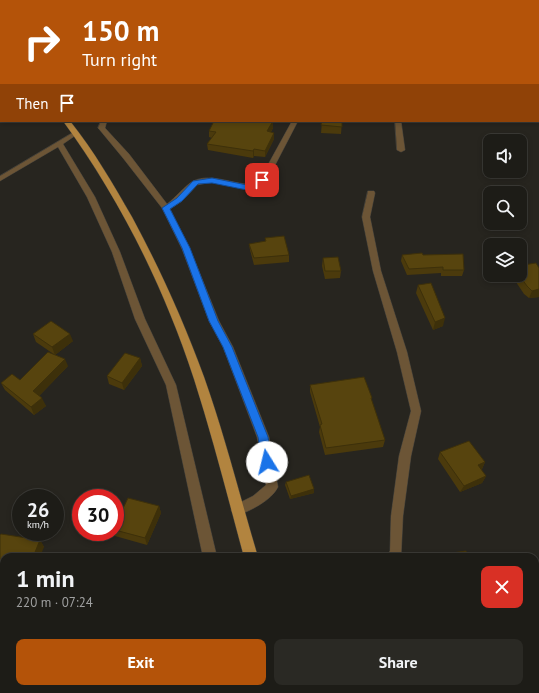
<!DOCTYPE html>
<meta charset="utf-8">
<style>
:root{--surface:#1d1c17;--page:#2a2924;--text:#f1f3f6;--muted:#a0a1a1;--line:#3b3a36;--accent:#b45309}
body{margin:0;font-family:"PT Sans",sans-serif;background:var(--page);color:var(--text);height:100vh;display:flex;flex-direction:column;font-size:15px;white-space:nowrap}
*{box-sizing:border-box;margin:0}
p{font-size:13px;color:var(--muted)}
.icon{flex:none;width:22px;height:22px;fill:none;stroke:currentColor;stroke-width:2;stroke-linecap:round;stroke-linejoin:round}
.map{position:relative;flex:1;overflow:hidden}
.drawer{position:absolute;left:0px;top:553px;width:539px;height:140px;display:flex;flex-direction:column;background:var(--surface);border-radius:12px 12px 0 0;box-shadow:0 2px 6px #0003,0 0 0 1px var(--line)}
.drawer>*{flex:none}
.banner{position:absolute;left:0px;top:0px;width:539px;height:122px;box-shadow:0 2px 6px #0003,0 0 0 1px var(--line);background:#b45309;color:#fff;overflow:hidden}
.fabs{position:absolute;left:483px;top:134px;display:grid;gap:8px}
.fabs a{display:grid;place-items:center;width:44px;height:44px;border-radius:8px;background:var(--surface);box-shadow:0 2px 6px #0003,0 0 0 1px var(--line);font-size:20px}
.speed{position:absolute;left:12px;top:489px;display:flex;gap:8px;font-size:20px;font-weight:700;text-align:center}
.speed>*{display:grid;place-content:center;width:52px;height:52px;border-radius:50%;background:var(--surface);box-shadow:0 2px 6px #0003,0 0 0 1px var(--line);line-height:1}
.speed small{font-size:10px;font-weight:400}
.speed .limit{border:6px solid #d22;background:#fff;color:#111}
.pin{position:absolute;display:grid;place-items:center;width:34px;height:34px;color:#fff;margin:-17px;border-radius:8px;box-shadow:0 2px 6px #0006}
.me{position:absolute;width:44px;margin:-22px;rotate:351deg;stroke-linejoin:round;filter:drop-shadow(0 0 3px #0008)}
.turn{display:flex;align-items:center;gap:14px;height:84px;padding:0 16px;font-size:18px}
.turn .icon{width:52px;height:52px;stroke-width:2.5}
.turn b{display:block;font-size:28px;line-height:34px}
.then{display:flex;align-items:center;height:38px;padding:0 16px;background:#0003;gap:8px;font-size:15px}
.round{display:grid;place-items:center;flex:none;width:42px;height:42px;border-radius:8px;background:var(--page)}
.head{display:flex;align-items:center;justify-content:space-between;height:68px;padding:0 16px}
h1{font-size:24px;font-weight:700;line-height:30px}
.action{display:flex;gap:8px;margin-top:auto;padding:8px 16px}
.action a{flex:1;height:46px;border-radius:8px;background:var(--accent);color:#fff;font-size:16px;font-weight:700;line-height:46px;text-align:center}
.action a+a{background:var(--page);color:var(--text)}
.map>svg:first-child{display:block}
.lines{fill:none;stroke-linecap:round;stroke-linejoin:round}
.street-casing{stroke:#43413b;stroke-width:1}
.primary-casing{stroke:#43413b;stroke-width:1}
.street{fill:#6c5536;fill-rule:evenodd}
.primary{fill:#b2843f;fill-rule:evenodd}
.wall{fill:#4b3a0c}
.shaded-wall{fill:#3d300a}
.building{fill:#57440e;stroke:#3d300a}
.route{fill:#1a73e8;stroke:#114b97}
</style>
<div class="map">
<svg width="539" height="693" viewBox="0 0 539 693">
<rect width="100%" height="100%" fill="#27251f"/>
<g class="lines">
<defs>
<g id="street">
<rect x="134" y="0" width="6" height="1"/>
<rect x="184" y="0" width="6" height="1"/>
<rect x="297" y="0" width="6" height="1"/>
<rect x="379" y="0" width="6" height="1"/>
<path d="M101 121H107L105 128 129 154 167 204C175 198 186 185 193 181 213 172 235 186 255 184L264 172 292 121H298L271 173 260 188 247 189 212 182 197 185 182 201 170 209 190 249 219 321 233 347 269 437 278 487C271 501 251 510 237 516L233 514 231 510 233 506 253 496 266 485 257 437 223 347 209 321 182 249 162 208 123 158 99 129 98 128Z"/>
<path d="M395 121H401L405 150 401 152 397 150Z"/>
<path d="M74 132 79 133 63 144 95 197 120 252 145 319 176 385 217 557H203L166 385 135 319 112 252 87 197 58 147 0 181V176Z"/>
<path d="M368 191H374L375 193 370 217 381 271 407 352 421 411 411 456 403 516 401 557H386L390 551 391 516 399 456 411 411 397 352 373 271 362 217Z"/>
</g>
<g id="primary">
<path d="M0 50 1 51V55L0 54Z"/>
<path d="M63 121H70C94 151 113 184 132 217 160 269 184 322 204 377 225 436 240 497 258 557H244C228 498 213 438 194 379 164 287 120 199 63 121Z"/>
<path d="M275 689H289L290 693H276Z"/>
</g>
</defs>
<!-- street casing -->
<use href="#street" class="street-casing"/>
<!-- primary casing -->
<use href="#primary" class="primary-casing"/>
<!-- street -->
<use href="#street" class="street"/>
<!-- primary -->
<use href="#primary" class="primary"/>
</g>
<!-- wall -->
<g class="wall">
<path d="M322 121H342L341 134 321 133Z"/>
<path d="M273 128 271 132 274 139 265 157 254 156 253 158 208 150 207 144 212 138 209 137V131Z"/>
<path d="M265 238 289 255V262L254 265 250 250 249 244 265 242Z"/>
<path d="M402 255H423L464 270 462 276H441V273L407 275 401 261Z"/>
<path d="M323 258 341 271 340 278 325 279 322 266Z"/>
<path d="M518 275H520L539 297 529 298 524 294 516 282Z"/>
<path d="M418 285 443 326 433 330 416 293Z"/>
<path d="M33 334 73 341 55 355 36 342Z"/>
<path d="M140 358 142 366 124 390 109 384 107 376Z"/>
<path d="M68 366 39 396 46 406 34 415 5 390 1 383 20 380Z"/>
<path d="M310 385 372 398V401L385 440 383 447 325 455 319 432 320 427 310 392Z"/>
<path d="M440 452 485 462 482 469 481 470 486 476 482 483 460 492 438 459Z"/>
<path d="M286 482 314 493 290 499 285 485Z"/>
<path d="M159 506 161 513 147 545 115 536 114 532H115V525Z"/>
<path d="M0 535 40 540 44 547 4 557V576L0 575Z"/>
<path d="M0 651 4 653V680L0 678Z"/>
</g>
<!-- shaded-wall -->
<g class="shaded-wall">
<path d="M273 121V128L267 138V131Z"/>
<path d="M274 133V139L265 157V151Z"/>
<path d="M254 149V156L253 158V151Z"/>
<path d="M539 289V297L529 298 532 291Z"/>
<path d="M445 318 443 326 433 330 435 322Z"/>
<path d="M70 334 73 341 55 355 52 347Z"/>
<path d="M140 358 142 366 124 390 122 383Z"/>
<path d="M65 359 68 366 37 398 33 391Z"/>
<path d="M42 398 46 406 34 415 31 407Z"/>
<path d="M485 462 482 469 474 472 478 465Z"/>
<path d="M486 476 482 483 460 492 464 486Z"/>
<path d="M314 489V493L290 499 291 496Z"/>
<path d="M159 506 161 513 147 545 145 538Z"/>
<path d="M40 540 44 547 40 557H33Z"/>
<path d="M27 689H36L34 693H25Z"/>
</g>
<!-- building -->
<g class="building">
<rect x="112" y="0" width="20" height="1"/>
<path d="M214 121H273L267 131 274 133 265 151 254 149 253 151 207 144 216 132 209 131Z"/>
<path d="M322 121H342V127L321 125Z"/>
<path d="M284 236 289 255 254 258 249 244 266 241 265 238Z"/>
<path d="M422 253 423 255 463 254 464 270H443V267L409 269 402 255Z"/>
<path d="M338 257 341 271H325L323 258Z"/>
<path d="M536 263 539 268V289L532 291 527 286 519 275H520V271L523 265Z"/>
<path d="M431 283 445 318 435 322 418 285Z"/>
<path d="M51 321 70 334 52 347 33 334Z"/>
<path d="M48 352 65 359 33 391 42 398 31 407 1 383 12 374 20 380Z"/>
<path d="M125 353 140 358 122 383 107 376Z"/>
<path d="M364 377 372 398H371L385 440 326 448 320 425 322 424 310 385Z"/>
<path d="M469 441 485 462 478 465 486 476 464 486 440 452Z"/>
<path d="M309 475 314 489 291 496 286 482Z"/>
<path d="M128 498 159 506 145 538 115 530V525Z"/>
<path d="M1 534 40 540 33 557H4V571L0 570V535Z"/>
<path d="M466 551 468 557H439L438 555Z"/>
<path d="M0 651 4 653V677L0 675Z"/>
<path d="M4 682V689H27L25 693H0V689Z"/>
<path d="M52 689H76L79 693H48Z"/>
<path d="M439 689H453L454 693H439Z"/>
</g>
<!-- route -->
<path class="route" d="M262 177 265 180 260 188 247 190 212 183 198 184 182 201 170 209 190 248 218 321 232 347 268 437 272 462 271 465H263L262 462 258 437 223 347 209 321 182 248 162 208 177 198 193 181 212 178 247 185 255 184Z"/>
</svg>
<div class="fabs">
<a><svg class="icon" aria-label="sound" viewBox="0 0 24 24"><path d="M4 9h4l5-4v14l-5-4H4zM17 9q2 3 0 6"/></svg></a>
<a><svg class="icon" aria-label="search" viewBox="0 0 24 24"><circle cx="10" cy="10" r="6"/><path d="M15 15l6 6"/></svg></a>
<a><svg class="icon" aria-label="layers" viewBox="0 0 24 24"><path d="M12 4l9 5-9 5-9-5zM3 14l9 5 9-5"/></svg></a>
</div>
<div class="speed"><div>26<small>km/h</small></div><div class="limit">30</div></div>
<div class="pin" style="left:262px;top:180px;background:#d93025"><svg class="icon" aria-label="arrive" viewBox="0 0 24 24"><path d="M6 21V4h12l-3 4 3 4H6"/></svg></div>
<svg class="me" style="left:267px;top:462px" viewBox="-20 -20 40 40"><circle r="19" fill="#fff"/><path d="M0-13L10 11 0 6-10 11z" fill="#1a73e8"/></svg>
<div class="banner">
<div class="turn"><svg class="icon" aria-label="right" viewBox="0 0 24 24"><path d="M7 20v-9h11M14 6l5 5-5 5"/></svg><div><b>150 m</b>Turn right</div></div>
<div class="then">Then<svg class="icon" aria-label="arrive" viewBox="0 0 24 24"><path d="M6 21V4h12l-3 4 3 4H6"/></svg></div>
</div>
<section class="drawer">
<div class="head"><div><h1>1 min</h1><p>220 m · 07:24</p></div><a class="round" style="background:#d93025;color:#fff"><svg class="icon" aria-label="close" viewBox="0 0 24 24"><path d="M6 6l12 12M18 6L6 18"/></svg></a></div>
<div class="action"><a>Exit</a><a>Share</a></div>
</section>
</div>
